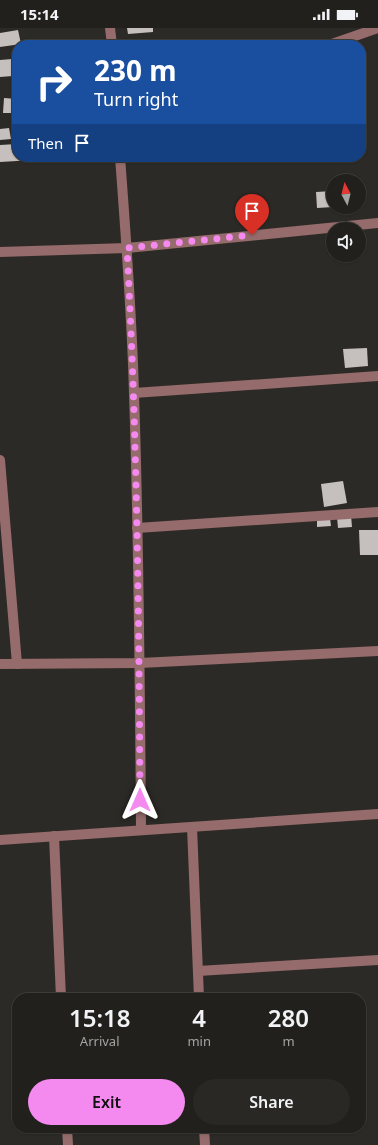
<!DOCTYPE html>
<style>
:root{--surface:#21201c;--page:#292825;--text:#f1f3f6;--muted:#a2a3a3;--line:#3e3e3b;--accent:#f489f0}
body{margin:0;font-family:"Noto Sans",sans-serif;background:var(--page);color:var(--text);height:100vh;display:flex;flex-direction:column;font-size:15px;white-space:nowrap}
*{box-sizing:border-box;margin:0}
p{font-size:13px;color:var(--muted)}
.icon{flex:none;width:22px;height:22px;fill:none;stroke:currentColor;stroke-width:2;stroke-linecap:round;stroke-linejoin:round}
.map{position:relative;flex:1;overflow:hidden}
.sheet{position:absolute;left:12px;top:965px;width:354px;height:140px;display:flex;flex-direction:column;background:var(--surface);border-radius:16px;box-shadow:0 1px 3px #0004,0 0 0 1px var(--line)}
.sheet>*{flex:none}
.banner{position:absolute;left:12px;top:12px;width:354px;height:122px;border-radius:16px;box-shadow:0 1px 3px #0004,0 0 0 1px var(--line);background:#1a4fa0;color:#fff;overflow:hidden}
.needle{width:26px;rotate:353deg}
.fabs{position:absolute;left:326px;top:146px;display:grid;gap:8px}
.fabs a{display:grid;place-items:center;width:40px;height:40px;border-radius:50%;background:var(--surface);box-shadow:0 1px 3px #0004,0 0 0 1px var(--line);font-size:20px}
.pin{position:absolute;display:grid;place-items:center;width:34px;height:34px;color:#fff;margin:-41px -17px;border-radius:50% 50% 50% 0;rotate:-45deg;box-shadow:0 0 4px #0007}
.pin .icon{rotate:45deg}
.me{position:absolute;width:44px;margin:-22px;rotate:0deg;stroke-linejoin:round;filter:drop-shadow(0 0 3px #0008)}
.turn{display:flex;align-items:center;gap:14px;height:84px;padding:0 16px;font-size:18px}
.turn .icon{width:52px;height:52px;stroke-width:2.5}
.turn b{display:block;font-size:28px;line-height:34px}
.then{display:flex;align-items:center;height:38px;padding:0 16px;background:#0003;gap:8px;font-size:15px}
.eta{display:flex;justify-content:space-evenly;align-items:center;height:68px;text-align:center}
.eta b{font-size:24px;font-weight:600;line-height:28px}
.action{display:flex;gap:8px;margin-top:auto;padding:8px 16px}
.action a{flex:1;height:46px;border-radius:24px;background:var(--accent);color:#111;font-size:16px;font-weight:600;line-height:46px;text-align:center}
.action a+a{background:var(--page);color:var(--text)}
.status{display:flex;justify-content:space-between;align-items:center;height:28px;padding:0 20px;background:var(--surface);direction:ltr}
.status svg{height:11px;fill:currentColor}
.map>svg:first-child{display:block}
.building{fill:#c5bfbd}
.lines{fill:none;stroke-linecap:round;stroke-linejoin:round}
.minor{stroke:#956b6b;stroke-width:10}
.route{stroke:#f489f0;stroke-width:7;stroke-dasharray:0 12.6}
</style>
<div class="status"><b>15:14</b><svg viewBox="0 0 49 12"><path d="M0 12V9h3v3zM5 12V6h3v6zM10 12V3h3v9zM15 12V0h3v12zM26 1h20v11H26zM47 4h2v5h-2z"/></svg></div>
<div class="map">
<svg width="378" height="1117" viewBox="0 0 378 1117">
<rect width="100%" height="100%" fill="#2c2a26"/>
<!-- building -->
<g class="building">
<path d="M127 0H153V4L128 6Z"/>
<path d="M18 2 21 16 0 19V5Z"/>
<path d="M12 31 13 48 0 49V32Z"/>
<path d="M4 70 17 71V85H3Z"/>
<path d="M9 100 11 111 0 112V101Z"/>
<path d="M17 116V129H51V131L0 134V117Z"/>
<path d="M333 163V179L317 180 316 164Z"/>
<path d="M367 320 368 338 345 340 343 321Z"/>
<path d="M343 453 347 475 324 479 321 456Z"/>
<path d="M351 487 352 499 338 500 337 489Z"/>
<path d="M330 490 331 498 317 499V491Z"/>
<path d="M359 502H378V527H360Z"/>
</g>
<g class="lines">
<!-- minor -->
<g class="minor">
<path d="M110 0 112 17"/>
<path d="M329 17 378 0"/>
<path d="M120 129C126 208 132 287 134 366 139 511 140 657 141 802"/>
<path d="M0 224 127 220 378 195"/>
<path d="M134 365 378 348"/>
<path d="M0 432 17 636"/>
<path d="M137 500 378 484"/>
<path d="M0 636 140 635 378 623"/>
<path d="M192 799 199 970"/>
<path d="M54 808 61 970"/>
<path d="M0 812 378 786"/>
<path d="M198 943 378 932"/>
<path d="M67 1100 68 1117"/>
<path d="M204 1100 205 1117"/>
</g>
</g>
<g class="lines">
<!-- route -->
<path class="route" d="M140 772C139 588 137 404 127 220L252 207"/>
</g>
</svg>
<div class="fabs">
<a><svg class="needle" viewBox="-14 -14 28 28"><path d="M0-13l5 13h-10z" fill="#e53935"/><path d="M0 13l5-13h-10z" fill="#a2a3a3"/></svg></a>
<a><svg class="icon" aria-label="sound" viewBox="0 0 24 24"><path d="M4 9h4l5-4v14l-5-4H4zM17 9q2 3 0 6"/></svg></a>
</div>
<div class="pin" style="left:252px;top:207px;background:#d93025"><svg class="icon" aria-label="arrive" viewBox="0 0 24 24"><path d="M6 21V4h12l-3 4 3 4H6"/></svg></div>
<svg class="me" style="left:140px;top:772px" viewBox="-20 -20 40 40"><path d="M0-17L14 15 0 8-14 15z" fill="#f489f0" stroke="#fff" stroke-width="4"/></svg>
<div class="banner">
<div class="turn"><svg class="icon" aria-label="right" viewBox="0 0 24 24"><path d="M7 20v-9h11M14 6l5 5-5 5"/></svg><div><b>230 m</b>Turn right</div></div>
<div class="then">Then<svg class="icon" aria-label="arrive" viewBox="0 0 24 24"><path d="M6 21V4h12l-3 4 3 4H6"/></svg></div>
</div>
<section class="sheet">
<div class="eta">
<div><b>15:18</b><p>Arrival</p></div>
<div><b>4</b><p>min</p></div>
<div><b>280</b><p>m</p></div>
</div>
<div class="action"><a>Exit</a><a>Share</a></div>
</section>
</div>
